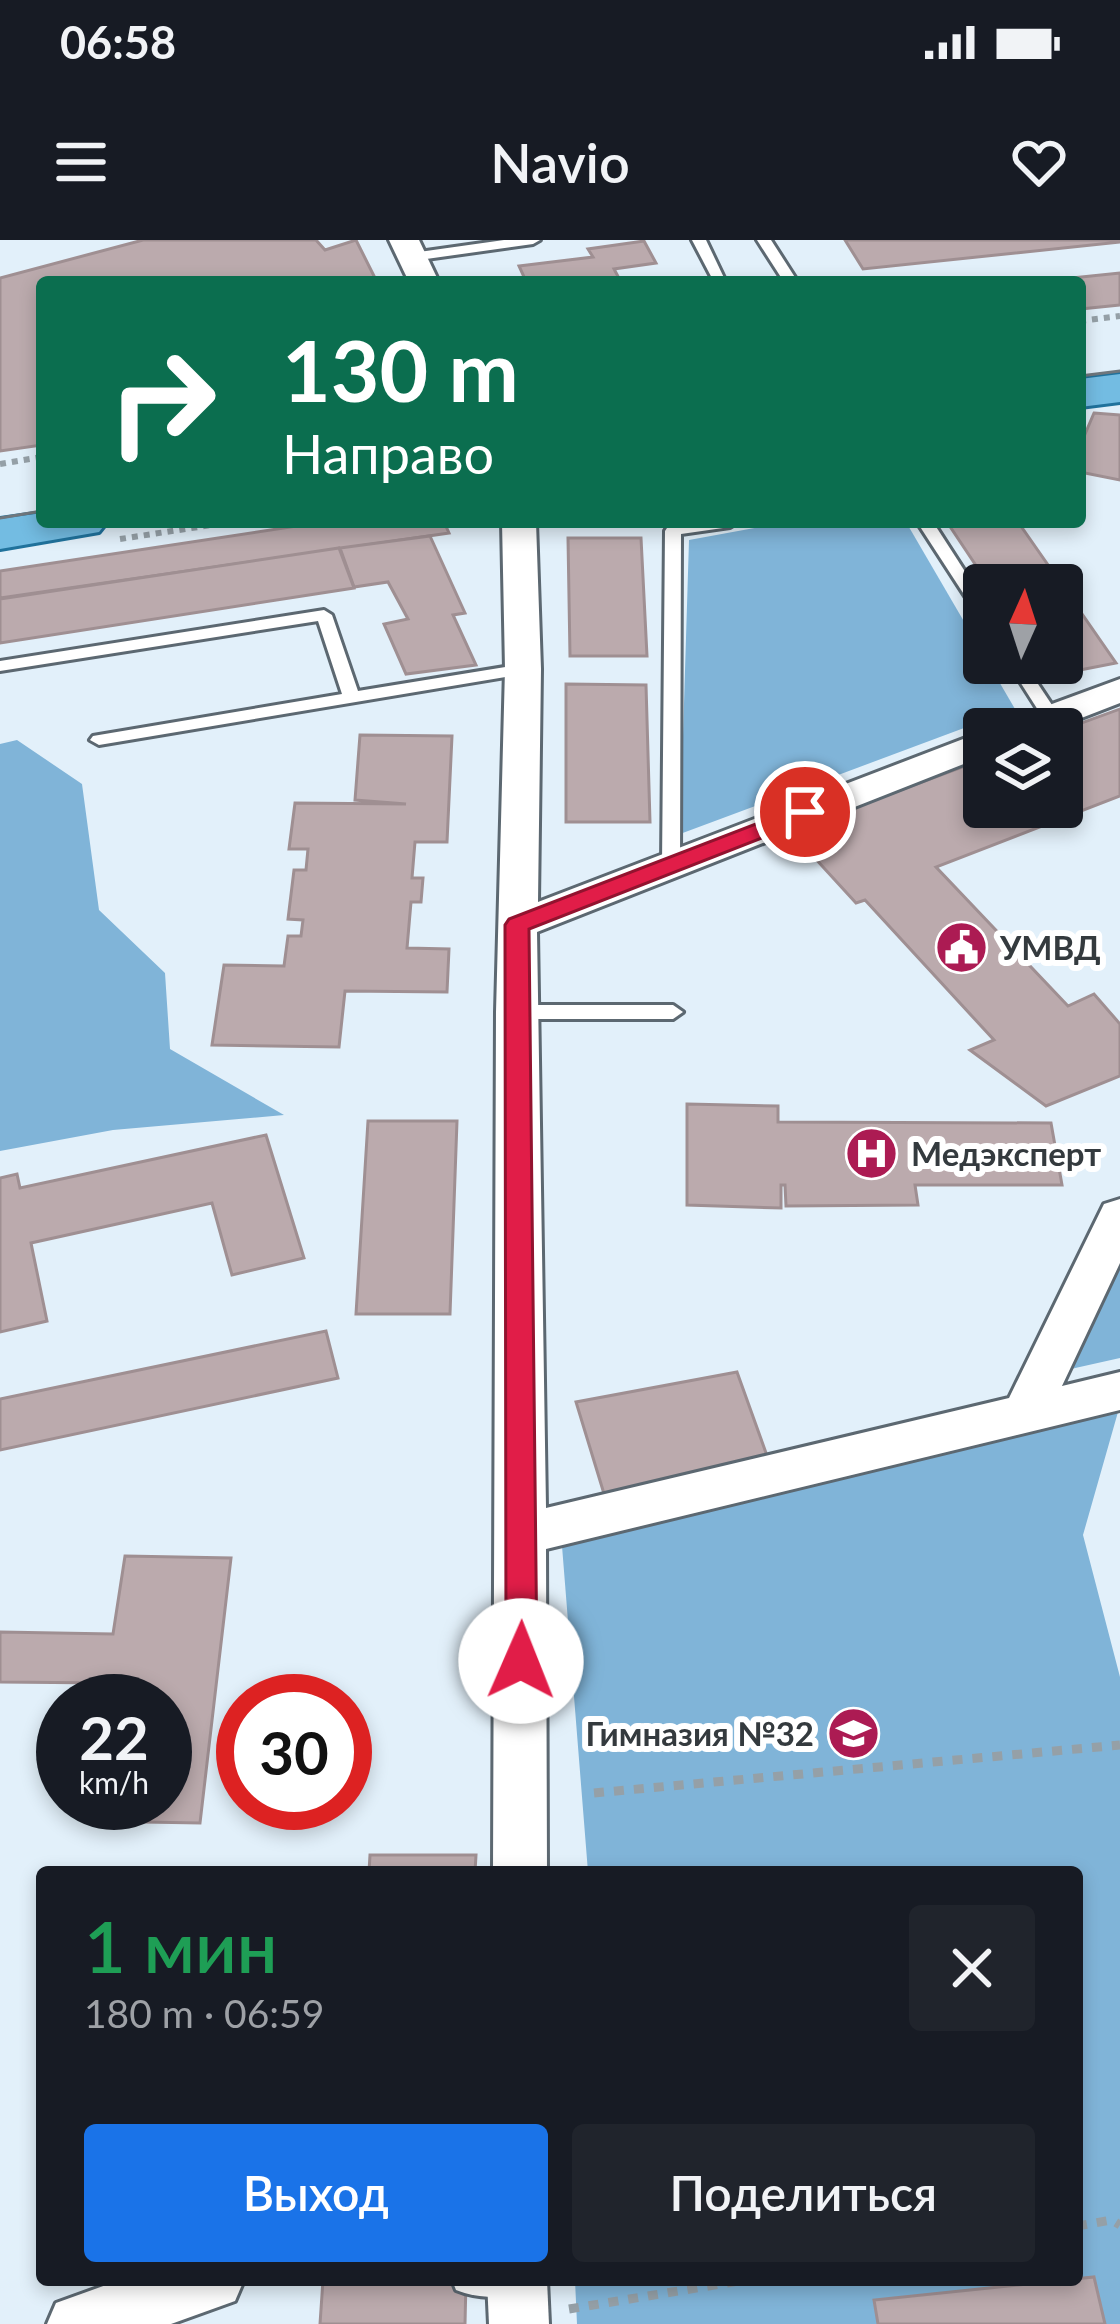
<!DOCTYPE html>
<html lang="ru">
<meta charset="utf-8">
<style>
:root{--surface:#171b24;--page:#20242c;--text:#f1f3f6;--muted:#9ea1a6;--accent:#1a73e8}
body{margin:0;font-family:Lato,sans-serif;background:var(--page);color:var(--text);height:100vh;display:flex;flex-direction:column;font-size:45px;white-space:nowrap}
*{box-sizing:border-box;margin:0}
p{font-size:39px;color:var(--muted)}
.icon{flex:none;width:66px;height:66px;fill:none;stroke:currentColor;stroke-width:2;stroke-linecap:round;stroke-linejoin:round}
.map{position:relative;flex:1;overflow:hidden}
.sheet{position:absolute;left:36px;top:1626px;width:1047px;height:420px;display:flex;flex-direction:column;background:var(--surface);border-radius:12px;box-shadow:0 6px 18px #0003}
.sheet>*{flex:none}
.top-card{position:absolute;left:36px;top:36px;width:1050px;height:252px;border-radius:12px;box-shadow:0 6px 18px #0003;background:#0b6e4f;color:#fff;overflow:hidden}
.needle{width:78px;rotate:3deg}
.tools{position:absolute;left:963px;top:324px;display:grid;gap:24px}
.tools a{display:grid;place-items:center;width:120px;height:120px;border-radius:12px;background:var(--surface);box-shadow:0 6px 18px #0003;font-size:60px}
.speed{position:absolute;left:36px;top:1434px;display:flex;gap:24px;font-size:60px;font-weight:700;text-align:center}
.speed>*{display:grid;place-content:center;width:156px;height:156px;border-radius:50%;background:var(--surface);box-shadow:0 6px 18px #0003;line-height:1}
.speed small{font-size:30px;font-weight:400}
.speed .limit{border:18px solid #d22;background:#fff;color:#111}
.pin{position:absolute;display:grid;place-items:center;width:102px;height:102px;color:#fff;margin:-51px;border:6px solid #fff;border-radius:50%;box-shadow:0 3px 12px #0007}
.me{position:absolute;width:132px;margin:-66px;rotate:1deg;stroke-linejoin:round;filter:drop-shadow(0 0 9px #0008)}
.turn{display:flex;align-items:center;gap:42px;height:252px;padding:0 48px;font-size:54px}
.turn .icon{width:156px;height:156px;stroke-width:2.5}
.turn b{display:block;font-size:84px;line-height:102px}
.round{display:grid;place-items:center;flex:none;width:126px;height:126px;border-radius:12px;background:var(--page)}
.summary{display:flex;align-items:center;justify-content:space-between;height:204px;padding:0 48px}
h1{font-size:72px;font-weight:600;line-height:90px;color:#1e9e55}
.button{display:flex;gap:24px;margin-top:auto;padding:24px 48px}
.button a{flex:1;height:138px;border-radius:12px;background:var(--accent);color:#fff;font-size:48px;font-weight:600;line-height:138px;text-align:center}
.button a+a{background:var(--page);color:var(--text)}
.status{display:flex;justify-content:space-between;align-items:center;height:84px;padding:0 60px;background:var(--surface);direction:ltr}
.status svg{height:33px;fill:currentColor}
header{display:flex;justify-content:space-between;align-items:center;height:156px;padding:0 48px;background:var(--surface);font-size:54px;font-weight:600}
.map>svg:first-child{display:block}
.forest{fill:#80b4d8}
.building{fill:#bbaaad;stroke:#9f8f92;stroke-width:3}
.lines{fill:none;stroke-linecap:round;stroke-linejoin:round}
.lane-casing{stroke:#5c6871;stroke-width:6}
.street-casing{stroke:#5c6871;stroke-width:6}
.primary-casing{stroke:#20729c;stroke-width:6}
.path-far1{stroke:#95a0a7;stroke-width:6;stroke-dasharray:6 6;stroke-linecap:butt}
.path{stroke:#95a0a7;stroke-width:9;stroke-dasharray:10 10;stroke-linecap:butt}
.lane{fill:#fff;fill-rule:evenodd}
.street{fill:#fff;fill-rule:evenodd}
.primary{fill:#73bce2;fill-rule:evenodd}
.tram{stroke:#6f777d;stroke-width:3}
.route{fill:#e11d48;stroke:#92132f;stroke-width:3}
.labels{text-anchor:middle;stroke-width:12;stroke-linejoin:round;paint-order:stroke}
.poi-label{font-size:33px;font-weight:bold;fill:#343a3e;stroke:#fff;text-anchor:start}
</style>
<div class="status"><b>06:58</b><svg viewBox="0 0 49 12"><path d="M0 12V9h3v3zM5 12V6h3v6zM10 12V3h3v9zM15 12V0h3v12zM26 1h20v11H26zM47 4h2v5h-2z"/></svg></div>
<header><svg class="icon" aria-label="menu" viewBox="0 0 24 24"><path d="M4 6h16M4 12h16M4 18h16"/></svg>Navio<svg class="icon" aria-label="heart" viewBox="0 0 24 24"><path d="M12 20l-8-8c-3-5 5-10 8-4 3-6 11-1 8 4z"/></svg></header>
<div class="map">
<svg width="1120" height="2084" viewBox="0 0 1120 2084">
<rect width="100%" height="100%" fill="#e2f0fa"/>
<!-- forest -->
<g class="forest">
<path d="M787 282H906L1015 469 680 594 689 300Z"/>
<path d="M17 500 82 544 99 670 165 733 170 809 284 875 113 890 0 911V504Z"/>
<path d="M1120 984V1118L1044 1135Z"/>
<path d="M1118 1172 1083 1295 1120 1437V2084H577L575 2040H1077V1632H588L562 1306Z"/>
</g>
<!-- building -->
<g class="building">
<path d="M143 0H316L325 10 356 0 377 42H42V205L0 211V38Z"/>
<path d="M845 0H1120V2L863 29Z"/>
<path d="M644 1 656 23 614 29 621 42 509 41 525 39 519 26 593 17 588 9Z"/>
<path d="M1120 33V65L1080 69V42L1062 39Z"/>
<path d="M1094 173 1120 175V240L1080 232V206Z"/>
<path d="M323 282H444L449 293 0 358V331Z"/>
<path d="M947 282H1018L1062 345H989Z"/>
<path d="M430 296 465 373 453 375 476 425 406 434 384 384 408 379 388 342 354 347 340 308Z"/>
<path d="M568 298H641L647 416H570Z"/>
<path d="M339 308 354 348 0 403V359Z"/>
<path d="M1062 345 1116 423 1049 436 1040 423H1062Z"/>
<path d="M566 444 646 445 650 582H566Z"/>
<path d="M1120 469V556L936 627 1068 766 1094 754 1120 784V836L1046 866 970 810 994 800 865 660 856 663 790 591 984 519V567H1062V490Z"/>
<path d="M360 495 452 496 447 602H415L412 638H423L421 662H411L407 708 449 709 447 752 345 751 339 807 212 805 224 725 284 726 288 696H301L303 680 288 679 294 630H306L308 609H289L295 563 406 564 355 560Z"/>
<path d="M687 864 778 866V882L1051 883 1062 945H915L918 965 786 966 785 945H781V968L687 965Z"/>
<path d="M368 881H457L450 1074H356Z"/>
<path d="M266 895 304 1018 232 1035 212 963 31 1003 47 1081 0 1092V938L17 934 20 948Z"/>
<path d="M326 1091 338 1138 0 1210V1159Z"/>
<path d="M737 1132 770 1224 605 1257 576 1162Z"/>
<path d="M125 1316 231 1318 200 1583 85 1581 87 1563H165V1461H103L106 1443 0 1442V1392L113 1394Z"/>
<path d="M370 1615H476L475 1632H369Z"/>
<path d="M1094 2037 1105 2084H878L874 2060Z"/>
<path d="M323 2040H466L465 2084H320Z"/>
</g>
<g class="lines">
<defs>
<g id="lane">
<path d="M504 0H540L533 4 412 21 405 17 412 13Z"/>
<path d="M692 0H706L726 42H714Z"/>
<path d="M757 0H771L798 42H784Z"/>
<path d="M700 282H738L730 287 681 294 680 625 671 631 662 625 665 291 667 288Z"/>
<path d="M917 282H933L984 361V378L978 376Z"/>
<path d="M324 370 332 375 358 451 523 424 531 429 523 434 99 505 90 500 93 496 342 454 318 381 0 431V421Z"/>
<path d="M1008 423H1024L1060 477 1057 481H1045Z"/>
<path d="M516 765H673L683 772 673 779H516L506 772Z"/>
<path d="M452 2040H529L530 2042 526 2052C507 2060 475 2058 456 2050Z"/>
</g>
<g id="street">
<path d="M389 0H419L439 42H409Z"/>
<path d="M502 282H536L541 429 538 662 984 491V516L537 692 546 1268 1009 1158 1104 964 1120 959V1023L1062 1146 1120 1132V1170L546 1309 547 1632H493L496 772 505 429Z"/>
<path d="M1120 439V463L1053 489H1001L1006 481Z"/>
<path d="M120 2040H244L235 2061 171 2084H47L56 2063Z"/>
<path d="M487 2040H547L549 2084H489Z"/>
</g>
<g id="primary">
<path d="M1120 134V162L1080 167V139Z"/>
<path d="M42 273V282H107L99 292 0 309V279Z"/>
</g>
</defs>
<!-- lane casing -->
<use href="#lane" class="lane-casing"/>
<!-- street casing -->
<use href="#street" class="street-casing"/>
<!-- primary casing -->
<use href="#primary" class="primary-casing"/>
<!-- path-far1 -->
<g class="path-far1">
<path d="M1080 81 1120 76"/>
<path d="M0 224 42 217"/>
<path d="M120 299 231 282"/>
</g>
<!-- path -->
<g class="path">
<path d="M594 1553 1120 1505"/>
<path d="M1077 1986 1112 1980 1120 1985"/>
<path d="M569 2069 745 2040"/>
</g>
<!-- lane -->
<use href="#lane" class="lane"/>
<!-- street -->
<use href="#street" class="street"/>
<!-- primary -->
<use href="#primary" class="primary"/>
<!-- tram -->
<g class="tram">
<path d="M1080 136 1120 131"/>
<path d="M0 278 42 271"/>
</g>
</g>
<!-- route -->
<path class="route" d="M805 565 813 567V578L529 689 537 1421 532 1430 521 1434 511 1430 506 1421 505 685 509 679Z"/>
<!-- icons -->
<defs>
<symbol id="civic-disc" viewBox="-11 -11 22 22"><circle r="9.5" fill="#ac1b53" stroke="#fff"/><path d="M-.6-6.5H3V-4.5H.6V-3L4-1V1h2V6H-6V1h2V-1L-.6-3ZM-1.2 2.5V6h2.4V2.5Z" fill="#fff"/></symbol>
<symbol id="hospital-disc" viewBox="-11 -11 22 22"><circle r="9.5" fill="#ac1b53" stroke="#fff"/><path d="M-5-5h3v3.5h4V-5h3V5h-3V1.5h-4V5h-3Z" fill="#fff"/></symbol>
<symbol id="school-disc" viewBox="-11 -11 22 22"><circle r="9.5" fill="#ac1b53" stroke="#fff"/><path d="M0-5L7-2L0 1L-7-2ZM-4 1L0 2.5L4 1V4Q0 6-4 4Z" fill="#fff"/></symbol>
</defs>
<g fill-rule="evenodd">
<use href="#civic-disc" x="932" y="678" width="59" height="59"/>
<use href="#hospital-disc" x="842" y="884" width="59" height="59"/>
<use href="#school-disc" x="824" y="1464" width="59" height="59"/>
</g>
<g class="labels">
<!-- poi labels -->
<g class="poi-label">
<text x="1000" y="720">УМВД</text>
<text x="911" y="926">Медэксперт</text>
<text x="814" y="1506" text-anchor="end">Гимназия №32</text>
</g>
</g>
</svg>
<div class="tools">
<a><svg class="needle" viewBox="-14 -14 28 28"><path d="M0-13l5 13h-10z" fill="#e53935"/><path d="M0 13l5-13h-10z" fill="#9ea1a6"/></svg></a>
<a><svg class="icon" aria-label="layers" viewBox="0 0 24 24"><path d="M12 4l9 5-9 5-9-5zM3 14l9 5 9-5"/></svg></a>
</div>
<div class="speed"><div>22<small>km/h</small></div><div class="limit">30</div></div>
<div class="pin" style="left:805px;top:572px;background:#d93025"><svg class="icon" aria-label="arrive" viewBox="0 0 24 24"><path d="M6 21V4h12l-3 4 3 4H6"/></svg></div>
<svg class="me" style="left:521px;top:1421px" viewBox="-20 -20 40 40"><circle r="19" fill="#fff"/><path d="M0-13L10 11 0 6-10 11z" fill="#e11d48"/></svg>
<div class="top-card">
<div class="turn"><svg class="icon" aria-label="right" viewBox="0 0 24 24"><path d="M7 20v-9h11M14 6l5 5-5 5"/></svg><div><b>130 m</b>Направо</div></div>
</div>
<section class="sheet">
<div class="summary"><div><h1>1 мин</h1><p>180 m · 06:59</p></div><a class="round"><svg class="icon" aria-label="close" viewBox="0 0 24 24"><path d="M6 6l12 12M18 6L6 18"/></svg></a></div>
<div class="button"><a>Выход</a><a>Поделиться</a></div>
</section>
</div>
